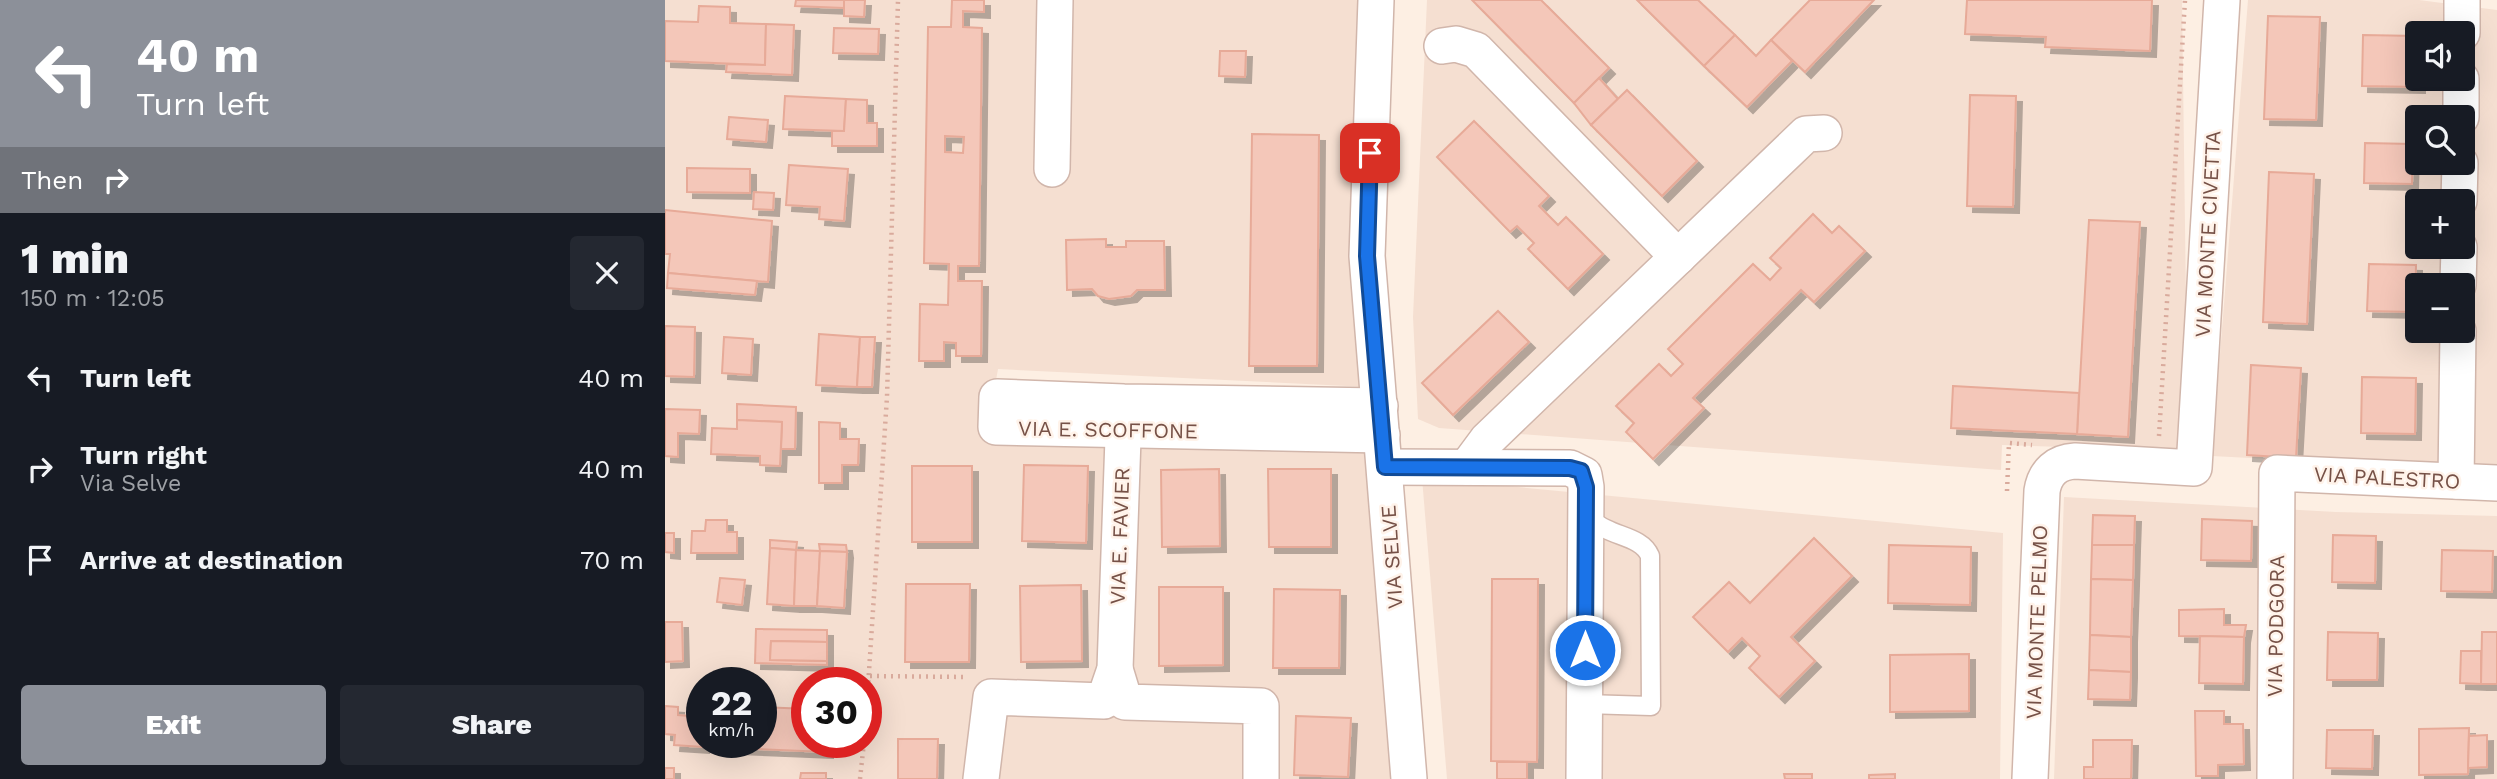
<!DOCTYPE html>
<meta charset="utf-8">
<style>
:root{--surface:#171b24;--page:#242831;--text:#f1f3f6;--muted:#9ea1a6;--accent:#8c9099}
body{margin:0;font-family:"Work Sans",sans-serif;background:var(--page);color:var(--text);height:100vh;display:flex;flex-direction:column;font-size:26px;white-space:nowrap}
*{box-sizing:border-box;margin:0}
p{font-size:23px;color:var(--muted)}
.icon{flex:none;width:38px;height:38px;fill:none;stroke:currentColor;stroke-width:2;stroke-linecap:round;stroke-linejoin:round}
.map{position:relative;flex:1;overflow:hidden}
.details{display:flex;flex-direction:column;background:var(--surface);width:665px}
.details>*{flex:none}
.banner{background:#8c9099;color:#fff;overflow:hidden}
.buttons{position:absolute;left:1740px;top:21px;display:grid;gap:14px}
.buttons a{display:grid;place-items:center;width:70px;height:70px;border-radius:7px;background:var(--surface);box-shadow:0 7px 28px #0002;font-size:35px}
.speed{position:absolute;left:21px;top:667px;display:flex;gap:14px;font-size:35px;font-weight:700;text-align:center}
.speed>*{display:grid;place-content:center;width:91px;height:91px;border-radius:50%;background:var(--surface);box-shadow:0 7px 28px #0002;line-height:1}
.speed small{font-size:18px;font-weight:400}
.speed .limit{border:10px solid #d22;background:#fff;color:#111}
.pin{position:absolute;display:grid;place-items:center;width:60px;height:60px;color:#fff;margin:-30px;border-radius:14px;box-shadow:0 4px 10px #0006}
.me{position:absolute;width:77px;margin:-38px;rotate:0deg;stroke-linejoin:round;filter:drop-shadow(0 0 5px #0008)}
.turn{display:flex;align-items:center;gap:24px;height:147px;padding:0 21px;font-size:32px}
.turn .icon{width:91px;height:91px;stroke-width:2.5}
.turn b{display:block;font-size:49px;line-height:60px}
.then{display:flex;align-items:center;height:66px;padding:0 21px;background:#0003;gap:14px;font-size:26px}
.round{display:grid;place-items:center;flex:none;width:74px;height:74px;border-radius:7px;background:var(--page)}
.head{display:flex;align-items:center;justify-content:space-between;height:119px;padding:0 21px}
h1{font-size:42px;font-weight:800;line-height:52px}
.primary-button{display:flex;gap:14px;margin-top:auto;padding:14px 21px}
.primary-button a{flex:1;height:80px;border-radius:7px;background:var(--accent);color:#fff;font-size:28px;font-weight:800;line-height:80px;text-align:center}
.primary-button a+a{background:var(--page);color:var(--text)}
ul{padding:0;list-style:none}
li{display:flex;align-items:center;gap:21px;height:91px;padding:0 21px}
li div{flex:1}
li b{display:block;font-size:26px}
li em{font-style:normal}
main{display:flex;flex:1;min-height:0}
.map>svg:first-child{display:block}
.residential{fill:#f5dfd1;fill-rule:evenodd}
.building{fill:#f4c7b9;stroke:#e7aa98;stroke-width:2;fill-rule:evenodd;filter:url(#shadow)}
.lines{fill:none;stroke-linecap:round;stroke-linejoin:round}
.service-casing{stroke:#d1b6ab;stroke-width:21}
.minor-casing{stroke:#d1b6ab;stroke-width:38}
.path{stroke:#d9aa9c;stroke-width:4.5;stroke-dasharray:2 5;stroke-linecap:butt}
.service{stroke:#fff;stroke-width:18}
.minor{stroke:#fff;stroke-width:35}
.route-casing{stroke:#114b97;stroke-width:18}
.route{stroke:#1a73e8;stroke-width:12}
.labels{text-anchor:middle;stroke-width:5;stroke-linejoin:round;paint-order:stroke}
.street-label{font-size:21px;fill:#765147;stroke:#fff3ea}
</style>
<main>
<section class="details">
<div class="banner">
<div class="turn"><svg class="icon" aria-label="left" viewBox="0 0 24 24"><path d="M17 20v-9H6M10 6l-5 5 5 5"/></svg><div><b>40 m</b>Turn left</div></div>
<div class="then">Then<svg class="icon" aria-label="right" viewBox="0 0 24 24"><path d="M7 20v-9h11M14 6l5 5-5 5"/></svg></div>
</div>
<div class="head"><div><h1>1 min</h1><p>150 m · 12:05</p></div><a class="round"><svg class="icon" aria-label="close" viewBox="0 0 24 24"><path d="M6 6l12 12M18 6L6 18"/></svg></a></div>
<ul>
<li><svg class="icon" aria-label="left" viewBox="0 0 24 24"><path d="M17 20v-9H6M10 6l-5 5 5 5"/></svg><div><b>Turn left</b></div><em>40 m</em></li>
<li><svg class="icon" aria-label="right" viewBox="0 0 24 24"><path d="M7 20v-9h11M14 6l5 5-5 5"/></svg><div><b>Turn right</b><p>Via Selve</p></div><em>40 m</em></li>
<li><svg class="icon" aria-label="arrive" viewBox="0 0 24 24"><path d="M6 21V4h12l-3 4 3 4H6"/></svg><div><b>Arrive at destination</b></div><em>70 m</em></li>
</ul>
<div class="primary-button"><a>Exit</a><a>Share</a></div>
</section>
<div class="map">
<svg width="1832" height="779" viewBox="0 0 1832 779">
<defs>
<filter id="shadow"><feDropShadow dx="6" dy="6" stdDeviation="0" flood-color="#0004"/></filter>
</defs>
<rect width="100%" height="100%" fill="#fdefe3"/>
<!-- residential -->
<g class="residential">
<path d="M0 0H718L703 387 333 369 323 425 710 449 738 779H0ZM37 682H96V742H37ZM142 682H201V742H142Z"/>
<path d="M762 0H1517L1523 451 1337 445 1336 470 774 428 753 419 748 317Z"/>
<path d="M1583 0H1754L1832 10V471L1547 456ZM1752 33H1797V79H1752ZM1752 117H1797V163H1752ZM1752 201H1797V247H1752ZM1752 285H1797V331H1752Z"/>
<path d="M757 478 1338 533 1335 779H782Z"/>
<path d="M1399 497 1671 512 1832 516V779H1389Z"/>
</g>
<!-- building -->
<g class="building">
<path d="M131 0H179V8L130 6Z"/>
<path d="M179 0H200L199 17 179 16Z"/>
<path d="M287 0H319V12L298 11V27L317 28 314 266H293V281H317L316 356H291V343L279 342V361H254L255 304 283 305 284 264 259 263 263 27H286ZM280 136 299 137 298 153 280 152Z"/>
<path d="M807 0H876L944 68 909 103Z"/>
<path d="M972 0H1033L1070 35 1039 66Z"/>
<path d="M1145 0H1209L1140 72 1106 40Z"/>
<path d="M1302 0H1487L1485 51 1380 47 1381 37 1300 34Z"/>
<path d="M34 6 65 7V23L101 24 100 65 0 61V21L33 22Z"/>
<path d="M1603 16 1655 17 1651 120 1599 119Z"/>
<path d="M101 24 129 25 127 75 61 72 62 64 100 65Z"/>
<path d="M169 28 214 29 213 54 168 53Z"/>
<path d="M1070 35 1091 56 1106 40 1127 61 1082 107 1039 66Z"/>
<path d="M1698 35 1752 36V79H1754V87L1697 86Z"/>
<path d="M555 51H581L580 77 554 76Z"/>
<path d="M934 78 953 99 926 125 909 103Z"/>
<path d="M962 90 1032 161 997 196 926 125Z"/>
<path d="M1305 95 1351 96 1348 207 1302 206Z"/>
<path d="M120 96 181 99 179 131 118 129Z"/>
<path d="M181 99 202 100V123H212V146H167V131H179Z"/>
<path d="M64 117 103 120 101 142 62 139Z"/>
<path d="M809 121 884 196 874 206 893 225 901 217 938 254 903 289 863 249 869 243 852 226 845 232 772 157Z"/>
<path d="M587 134 654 135 652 366H584Z"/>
<path d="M1700 143 1748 144 1747 184 1699 183Z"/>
<path d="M124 165 183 169 179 221 154 219 155 207 121 205Z"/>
<path d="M22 168 85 169V193L22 192Z"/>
<path d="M1604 172 1649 174 1642 324 1598 322Z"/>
<path d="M89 192 109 193 108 210 88 209Z"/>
<path d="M0 210 107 221 103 282 3 273 5 254H0Z"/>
<path d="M1148 214 1167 233 1174 226 1200 251 1149 302 1136 290 1028 398 1039 408 988 459 961 432 969 423 951 406 994 364 1006 376 1018 364 1003 349 1088 264 1105 280 1116 268 1105 258Z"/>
<path d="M1424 220 1475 222 1463 437 1412 434Z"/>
<path d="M441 239V247H461V241H499L500 290H472L466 296 444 299 433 296 427 289 402 290 401 240Z"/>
<path d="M1704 264 1751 265 1750 312 1702 311Z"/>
<path d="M3 273 92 281 90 295 2 288Z"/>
<path d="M833 311 864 342 788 415 757 383Z"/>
<path d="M0 326 30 327 29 377 0 376Z"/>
<path d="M154 334 195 337 192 387 151 385Z"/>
<path d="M59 337 88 339 86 375 57 373Z"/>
<path d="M195 337H210L207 387H192Z"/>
<path d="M1586 365 1636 368 1631 458 1582 455Z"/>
<path d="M1697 377 1751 378 1750 434 1696 433Z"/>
<path d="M1288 386 1414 393 1412 434 1286 428Z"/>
<path d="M72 404 131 407 130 449H116L117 422 72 420Z"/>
<path d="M0 409 35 410 34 434 13 433V457L0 456Z"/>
<path d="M72 420 117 422 115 466 95 465V456L46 454 47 428 72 429Z"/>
<path d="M154 422 175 423V439H194L193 465H177V483H154Z"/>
<path d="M359 465 423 466 421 543 357 541Z"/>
<rect x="247" y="466" width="60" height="76"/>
<path d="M554 469 555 546 497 547 496 470Z"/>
<path d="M603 469H666V547H604Z"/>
<path d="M1428 515 1470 516 1469 545H1427Z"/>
<path d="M1537 519 1587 521 1586 561 1536 560Z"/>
<path d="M41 520H62V532H72V553H26L27 531H40Z"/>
<path d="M0 533H9V553L0 552Z"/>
<path d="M1668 535 1711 536 1710 583 1667 582Z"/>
<path d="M1149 538 1187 576 1126 637 1150 661 1114 697 1084 668 1095 656 1077 638 1063 652 1028 617 1064 582 1085 603Z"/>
<path d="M105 540 132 542 131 550 105 548Z"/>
<path d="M154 544 181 545 182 552 155 551Z"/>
<path d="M1224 545 1306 547 1305 605 1223 603Z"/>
<path d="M1427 545H1469L1468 580 1426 579Z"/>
<path d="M105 548 131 550 129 606 102 604Z"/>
<path d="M131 550 155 551 152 606H129Z"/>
<path d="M1777 550 1828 551 1827 592 1776 591Z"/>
<path d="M155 551 182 552 179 608 152 606Z"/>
<path d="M55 578 80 580 77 605 52 602Z"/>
<path d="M827 579H873L872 762 826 761Z"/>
<path d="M1426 579 1468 580 1466 637 1425 635Z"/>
<path d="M241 584H305L304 662H240Z"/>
<path d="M416 585 417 661 356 662 355 586Z"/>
<path d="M494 587H558V665L494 666Z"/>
<path d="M609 589 675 590 674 668H608Z"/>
<path d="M1559 609V625H1581L1579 637 1514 636V610Z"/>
<path d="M0 622H17L18 661 0 662Z"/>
<path d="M91 629 162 630V642L106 641 105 660 162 661V665L90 663Z"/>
<path d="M1663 632 1713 633 1712 680H1662Z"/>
<path d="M1817 632H1832V684H1816Z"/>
<path d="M1425 635 1466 637V672L1424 670Z"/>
<path d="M1535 636 1579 637 1578 684 1534 683Z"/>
<path d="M106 641 162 642V661L105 660Z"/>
<path d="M1796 651H1816V684L1795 683Z"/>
<path d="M1304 654V711L1225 712V655Z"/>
<path d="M1424 670 1466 672 1465 700 1423 699Z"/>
<path d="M0 706 13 707V715L37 717 38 747 9 745 10 735 0 734Z"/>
<path d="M96 707 142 709V742H162V752L69 748 70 742H96Z"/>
<path d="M1530 711H1559V724H1578L1579 764 1553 765V776H1531Z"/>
<path d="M631 716 686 718 683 777 629 775Z"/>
<path d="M1804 728 1803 774 1754 775V729Z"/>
<path d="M1662 730H1708L1707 769 1661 768Z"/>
<path d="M1822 735V767L1803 768 1804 736Z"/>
<path d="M233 739H273L272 779H233Z"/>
<path d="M1428 740H1467L1466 779H1419V767H1428Z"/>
<rect x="832" y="762" width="30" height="17"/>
<rect x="0" y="768" width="9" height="11"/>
<path d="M136 773H161V779H135Z"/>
<path d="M1119 774H1147V779H1120Z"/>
<path d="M1230 774V779H1204V775Z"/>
</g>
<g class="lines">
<defs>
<path id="service" d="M920 704 986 706 985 556C978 539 956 537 941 529 933 526 927 520 921 515"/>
<g id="minor">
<path d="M711 0 702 256 744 779"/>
<path d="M1797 33V0"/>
<path d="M777 46 791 44 811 50 1013 257"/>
<path d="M1796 117V79"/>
<path d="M387 169 390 0"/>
<path d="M1794 201 1795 163"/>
<path d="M1793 285 1794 247"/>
<path d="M715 406 459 402 332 397 331 427 717 435"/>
<path d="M720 467 905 468 919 475 921 487 919 779"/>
<path d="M802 467 822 440 1141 134 1159 133"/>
<path d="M1791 481 1793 331"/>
<path d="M450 669 460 702 596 706V779"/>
<path d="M316 779 326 697 439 701 450 669 459 409"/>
<path d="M1365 779 1377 491C1380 472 1392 462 1410 461L1529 468 1557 0"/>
<path d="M1610 779 1612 473 1832 483"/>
</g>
</defs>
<!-- service casing -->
<use href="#service" class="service-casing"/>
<!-- minor casing -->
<use href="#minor" class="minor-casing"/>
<!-- path -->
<g class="path">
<path d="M1494 436 1520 0"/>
<path d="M1342 491 1344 443 1367 445"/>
<path d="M205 676 302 677"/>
<path d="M201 717 222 397 233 0"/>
<path d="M195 779 199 742"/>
</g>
<!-- service -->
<use href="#service" class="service"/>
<!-- minor -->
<use href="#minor" class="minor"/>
</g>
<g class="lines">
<defs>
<path id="route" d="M705 153 702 256 720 467 905 468 916 471 921 487 920 650"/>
</defs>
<!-- route casing -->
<use href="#route" class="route-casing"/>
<!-- route -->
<use href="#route" class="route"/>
</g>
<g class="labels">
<!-- street labels -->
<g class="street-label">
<text transform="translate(1543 234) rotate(-87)" y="7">VIA MONTE CIVETTA</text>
<text transform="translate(443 430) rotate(1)" y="7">VIA E. SCOFFONE</text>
<text transform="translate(1722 478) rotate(3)" y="7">VIA PALESTRO</text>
<text transform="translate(455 536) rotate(-88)" y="7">VIA E. FAVIER</text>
<text transform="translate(727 557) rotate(-94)" y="7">VIA SELVE</text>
<text transform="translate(1372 622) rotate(-88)" y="7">VIA MONTE PELMO</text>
<text transform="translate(1611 626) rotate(-89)" y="7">VIA PODGORA</text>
</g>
</g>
</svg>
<div class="buttons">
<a><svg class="icon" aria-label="sound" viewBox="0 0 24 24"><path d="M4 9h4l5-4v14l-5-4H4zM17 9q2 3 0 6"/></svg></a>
<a><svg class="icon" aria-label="search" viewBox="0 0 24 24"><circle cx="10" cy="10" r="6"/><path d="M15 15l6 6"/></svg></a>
<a>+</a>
<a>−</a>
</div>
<div class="speed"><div>22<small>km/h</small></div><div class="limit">30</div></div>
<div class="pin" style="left:705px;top:153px;background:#d93025"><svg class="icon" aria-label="arrive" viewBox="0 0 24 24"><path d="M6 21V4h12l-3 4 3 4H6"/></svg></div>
<svg class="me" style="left:920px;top:650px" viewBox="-20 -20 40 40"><circle r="17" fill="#1a73e8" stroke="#fff" stroke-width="3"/><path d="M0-11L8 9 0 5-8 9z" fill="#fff"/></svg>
</div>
</main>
